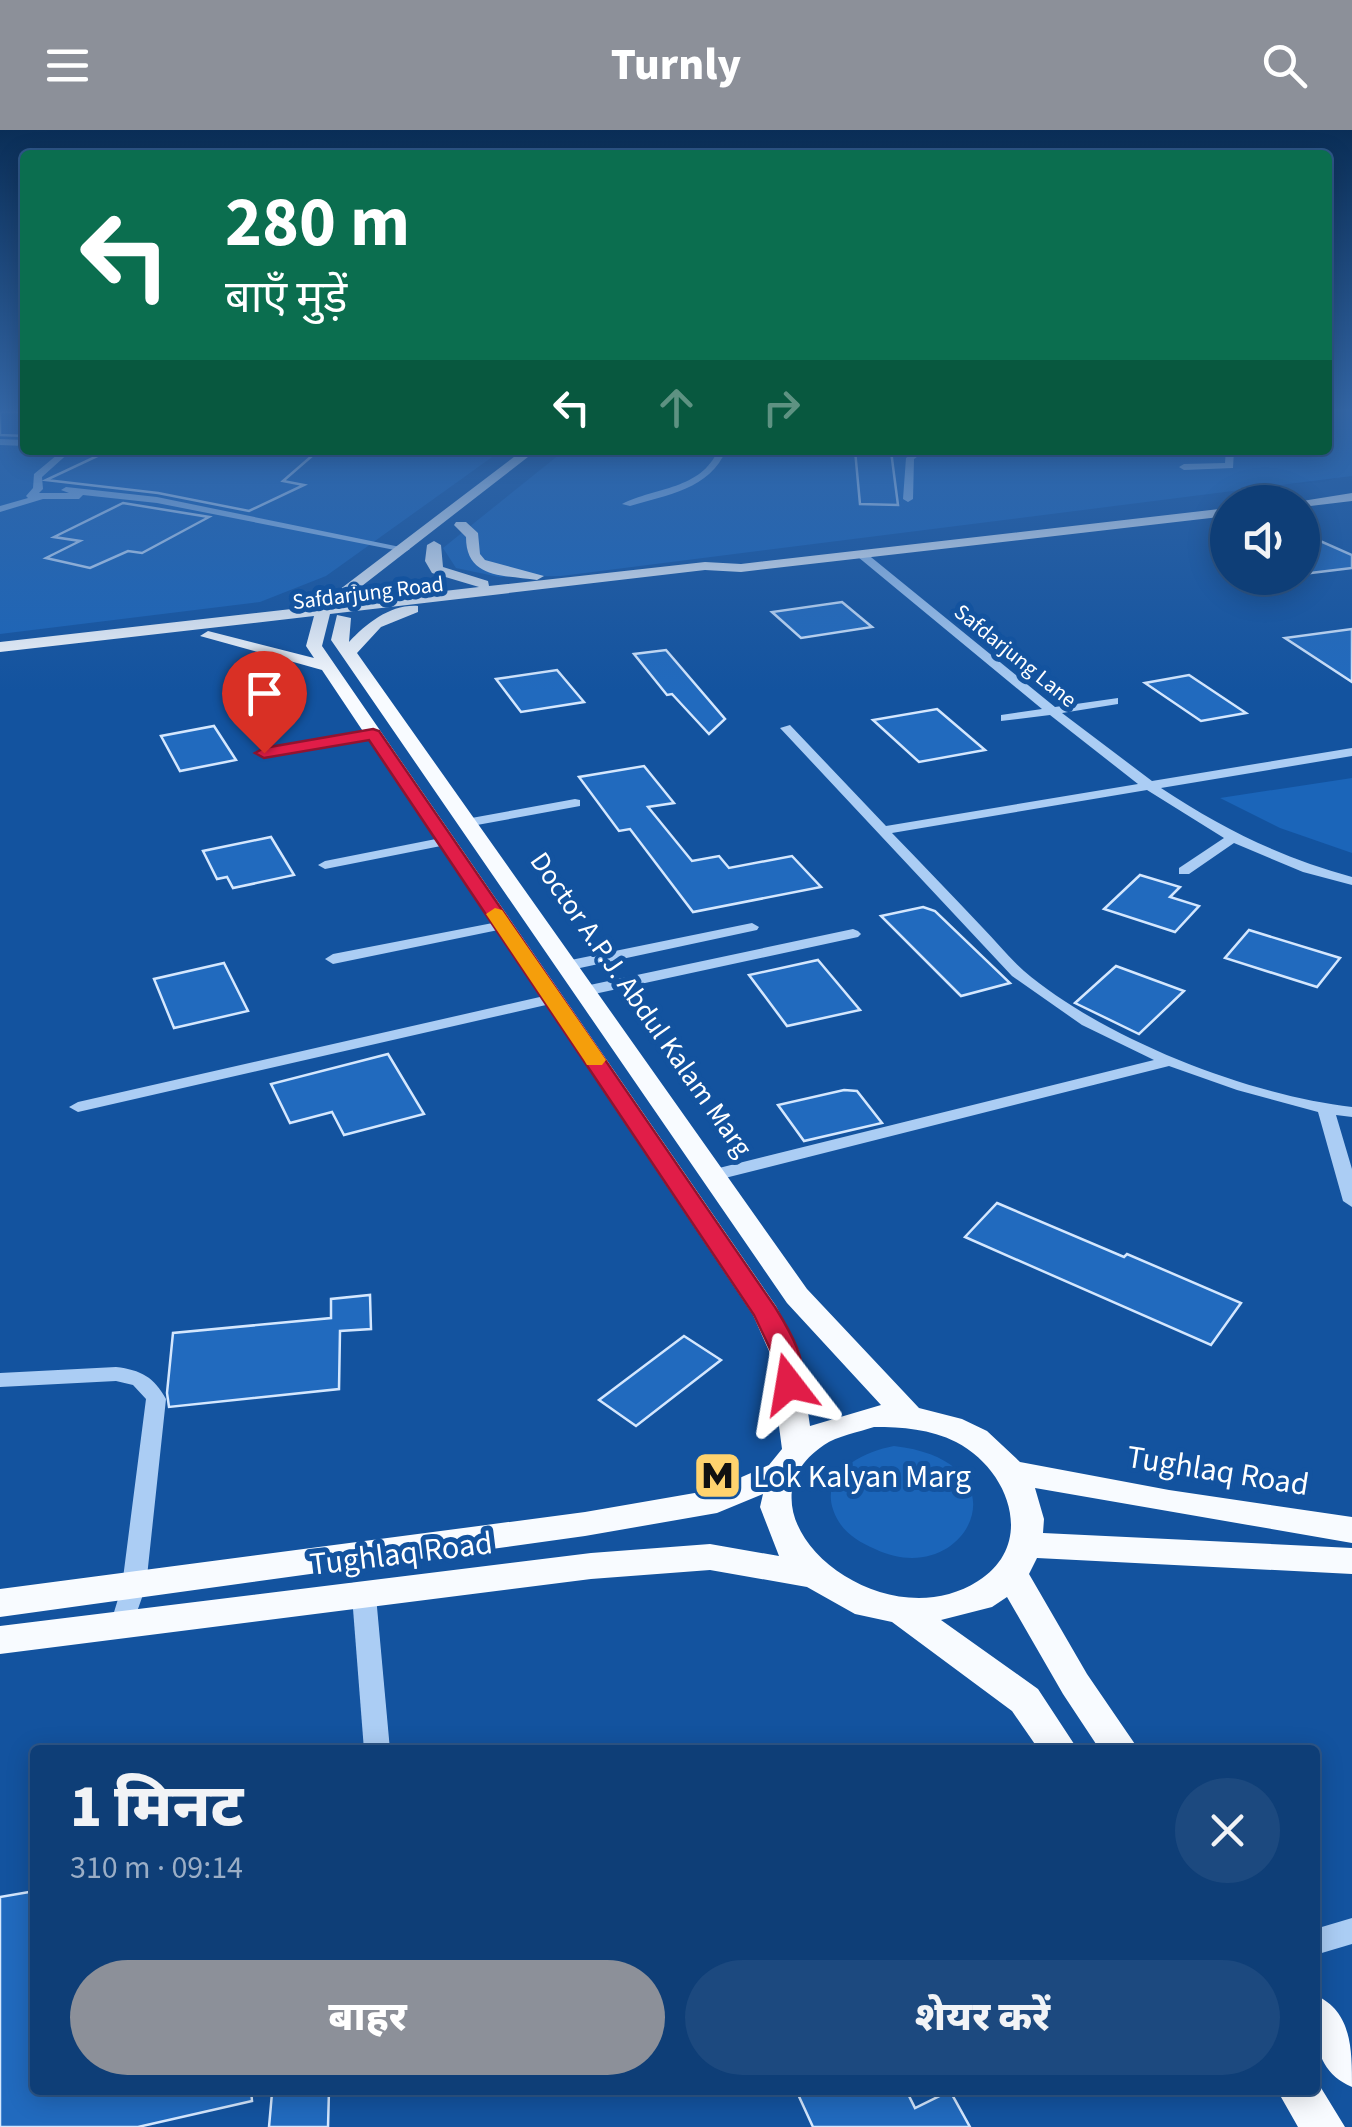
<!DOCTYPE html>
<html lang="hi">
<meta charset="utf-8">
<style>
:root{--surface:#0e3e77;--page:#1c497f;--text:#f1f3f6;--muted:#9baec6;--line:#2e5789;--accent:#8c9099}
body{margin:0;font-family:"Source Sans 3","Noto Sans Devanagari",sans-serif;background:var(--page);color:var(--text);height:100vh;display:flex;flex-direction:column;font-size:38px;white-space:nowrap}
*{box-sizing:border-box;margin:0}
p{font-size:32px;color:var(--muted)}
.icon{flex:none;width:55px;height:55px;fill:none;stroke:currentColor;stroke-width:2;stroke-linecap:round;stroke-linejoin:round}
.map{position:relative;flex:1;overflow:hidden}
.drawer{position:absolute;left:30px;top:1615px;width:1290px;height:350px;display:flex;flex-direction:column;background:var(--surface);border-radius:10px;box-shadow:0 5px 25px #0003,0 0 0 2px var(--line)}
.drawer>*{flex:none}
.banner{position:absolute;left:20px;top:20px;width:1312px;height:305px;border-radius:10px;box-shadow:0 5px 25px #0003,0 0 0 2px var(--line);background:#0b6e4f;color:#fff;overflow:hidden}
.fabs{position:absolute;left:1210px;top:355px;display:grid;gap:20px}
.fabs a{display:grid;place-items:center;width:110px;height:110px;border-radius:50%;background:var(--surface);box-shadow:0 5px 25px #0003,0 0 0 2px var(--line);font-size:50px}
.pin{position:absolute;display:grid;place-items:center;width:85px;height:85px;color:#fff;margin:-102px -42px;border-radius:50% 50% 50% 0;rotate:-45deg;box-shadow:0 0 10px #0007}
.pin .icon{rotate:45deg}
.me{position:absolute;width:110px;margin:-55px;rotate:346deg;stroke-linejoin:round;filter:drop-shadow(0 0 8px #0008)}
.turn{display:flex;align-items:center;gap:35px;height:210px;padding:0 40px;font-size:45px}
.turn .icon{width:130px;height:130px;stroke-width:2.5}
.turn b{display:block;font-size:70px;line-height:85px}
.lanes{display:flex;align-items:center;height:95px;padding:0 40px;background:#0003;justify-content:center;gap:50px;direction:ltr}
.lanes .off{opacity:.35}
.round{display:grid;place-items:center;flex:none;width:105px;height:105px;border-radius:52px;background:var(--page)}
.headline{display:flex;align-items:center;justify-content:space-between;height:170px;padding:0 40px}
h1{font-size:60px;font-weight:800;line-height:75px}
.cta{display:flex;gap:20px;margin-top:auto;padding:20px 40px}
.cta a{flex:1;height:115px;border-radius:60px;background:var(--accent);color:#fff;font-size:40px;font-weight:800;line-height:115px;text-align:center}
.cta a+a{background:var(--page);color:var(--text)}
header{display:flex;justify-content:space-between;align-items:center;height:130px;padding:0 40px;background:var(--accent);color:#fff;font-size:45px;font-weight:800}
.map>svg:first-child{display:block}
.green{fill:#1b65b9}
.building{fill:#216abe;stroke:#d4e7fe;stroke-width:2.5}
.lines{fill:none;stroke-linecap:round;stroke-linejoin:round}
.minor{fill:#abcdf4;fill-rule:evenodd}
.major{fill:#f8fbff;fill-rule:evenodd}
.route{fill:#e11d48;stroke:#92132f;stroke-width:2.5}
.slow{fill:#f59e0b}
.labels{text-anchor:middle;stroke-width:10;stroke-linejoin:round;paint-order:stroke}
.far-street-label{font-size:22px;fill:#fff;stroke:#13539f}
.street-label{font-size:28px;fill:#fff;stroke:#13539f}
.near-street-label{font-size:32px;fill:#fff;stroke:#13539f}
.near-poi-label{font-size:32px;fill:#fff;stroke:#13539f;text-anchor:start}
</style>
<header><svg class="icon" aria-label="menu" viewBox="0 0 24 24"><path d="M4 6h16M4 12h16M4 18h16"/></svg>Turnly<svg class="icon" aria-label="search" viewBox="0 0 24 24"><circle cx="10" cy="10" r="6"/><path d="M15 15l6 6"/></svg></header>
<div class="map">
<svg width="1352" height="1997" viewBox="0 0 1352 1997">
<rect width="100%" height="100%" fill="#13539f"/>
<!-- green -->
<g class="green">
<path d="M0 282H25V320H502L326 446 260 472 0 504Z"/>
<path d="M1328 282H1352V346L561 446 499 447 456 438 443 418 565 320H1328Z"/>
<path d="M1352 648V723L1280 698 1220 668Z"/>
<path d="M894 1316C1032 1332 966 1463 875 1419 861 1413 847 1405 839 1392 812 1348 857 1323 894 1316Z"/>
</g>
<!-- building -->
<g class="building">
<path d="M0 282H25V306L0 305Z"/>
<path d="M110 320H234L313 325 283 351 304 355 249 381 158 363 46 350Z"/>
<path d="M855 320 891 321 898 375 860 374Z"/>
<path d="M123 373 209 387 142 423 128 421 90 438 46 428 80 411 54 407Z"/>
<path d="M1302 403 1352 425V438L1302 444Z"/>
<path d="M842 472 872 497 801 508 772 482Z"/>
<path d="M1352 499V552L1285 508Z"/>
<path d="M666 520 725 589 709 604 672 564 667 565 634 524Z"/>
<path d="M557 540 584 572 521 582 496 549Z"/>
<path d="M1189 545 1246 583 1201 591 1145 553Z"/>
<path d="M937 579 985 620 919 632 873 590Z"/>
<path d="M214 596 236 630 180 641 161 606Z"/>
<path d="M644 636 674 673 648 677 692 731 719 726 729 738 792 726 821 757 693 782 630 699 619 701 579 647Z"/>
<path d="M271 707 294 745 233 758 227 747 217 749 203 721Z"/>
<path d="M1140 745 1180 757 1170 767 1199 776 1175 802 1104 779Z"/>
<path d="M923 777 935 781 1010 853 961 866 881 786Z"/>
<path d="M1249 800 1340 828 1317 857 1225 828Z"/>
<path d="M818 830 860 880 787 896 749 845Z"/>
<path d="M224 833 248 881 174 898 154 849Z"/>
<path d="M1116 836 1184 861 1139 904 1075 873Z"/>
<path d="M388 924 424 984 344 1005 332 982 290 993 271 954Z"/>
<path d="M844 960 857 961 882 993 804 1011 778 975Z"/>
<path d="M997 1073 1124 1127 1127 1124 1241 1173 1211 1215 965 1107Z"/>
<path d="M370 1165 371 1199 340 1201 339 1259 169 1277 167 1263 173 1203 331 1188V1169Z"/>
<path d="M684 1206 721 1230 636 1296 599 1270Z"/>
<path d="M35 1761V1960H251L252 1971 138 1997H0V1767Z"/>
<path d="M295 1960H329L328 1997H269L272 1963Z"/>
<path d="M796 1960H906L915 1978 950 1961 970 1997H813Z"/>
</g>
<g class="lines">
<!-- minor -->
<g class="minor">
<path d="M0 309 25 310V316L0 315Z"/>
<path d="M63 320H72L42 347 43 359 39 363H69L61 360 66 357 157 367 410 419 405 422 157 373 83 365 79 369H43L0 382V376L28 368 26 366 33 358 34 344Z"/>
<path d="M718 320H726C710 359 667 365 630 376L622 374C655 357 701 360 718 320Z"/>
<path d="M917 320H927L914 329 913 369 908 372 903 369 906 328Z"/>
<path d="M932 320H961V321L957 324Z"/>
<path d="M1226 320H1234L1233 338 1184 340 1179 337 1184 334 1225 333Z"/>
<path d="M858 423H866L1055 577 1118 568V574L1062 583 1152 651 1352 618V626L1161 658C1221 698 1282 728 1352 747V755L1303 742 1234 713 1189 744H1179V738L1224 708 1147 660 892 703C922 734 952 765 982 797 996 811 1009 828 1024 841 1104 909 1248 965 1352 977V987L1336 985 1352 1039V1077L1343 1071 1318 982 1237 960 1169 936 713 1051 707 1049 704 1045 707 1041 1154 930 1082 895 1012 846 780 598 790 595 886 696 1138 654 1050 585 1001 591V585L1042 579 858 427Z"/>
<path d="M373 600 377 601V607L264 627 258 623 264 619Z"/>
<path d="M575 669 580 670V676L466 697 459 693 466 689Z"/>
<path d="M446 707 451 708V714L325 739 318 735 325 731Z"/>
<path d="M503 791 510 795 508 798 333 834 325 829 333 824Z"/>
<path d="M752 793 759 797 757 800 566 841 558 836 566 831Z"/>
<path d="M853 799 858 801 861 804 858 807 585 866 577 861 585 856Z"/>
<path d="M553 864 561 869 559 872 78 982 69 977 78 972Z"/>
<path d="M116 1237C141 1240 154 1247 166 1269L146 1456 131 1499 123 1502 115 1499 111 1492 122 1456 146 1269 133 1255 116 1251 0 1257V1243Z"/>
<path d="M364 1457 372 1459 376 1466 390 1620H364L352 1466 356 1459Z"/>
<path d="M1352 1788V1814L1315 1825V1799Z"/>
</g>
<!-- major -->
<g class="major">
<path d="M523 320H537L340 473 479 457 432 443 425 431 427 415 434 411 441 415 443 437 488 451 489 456 705 432 741 434 1228 378V386L741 442 705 440 330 484 322 516 776 1176 799 1221 810 1296 881 1275 787 1173 340 523 331 510 337 485 351 488 349 512C367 493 391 474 418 476V482L381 497 357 523 807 1159 919 1278 962 1289 987 1301 1020 1332 1169 1360 1352 1387V1413L1035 1358 1044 1389 1043 1403 1352 1418V1444L1037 1428 1029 1444 1087 1544 1139 1620H1100L1063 1564 1007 1467 992 1477 941 1490 1038 1559 1078 1620H1039L1012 1581 892 1492 855 1484 807 1457 710 1440 591 1449 0 1524V1496L591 1423 710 1414 779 1426 760 1377 763 1364 717 1383 585 1406 0 1487V1459L585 1382 712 1360 769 1335 782 1319 769 1221 753 1185 322 540 200 506 208 501 314 528 306 516 314 486 0 522V512L318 476ZM874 1297C903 1297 930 1299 956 1312 1009 1339 1037 1414 978 1451 878 1515 724 1382 824 1315 837 1306 859 1302 874 1297Z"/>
<path d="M1352 363V371L1302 377V372H1296Z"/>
<path d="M456 392H466L478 403 480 424 485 430 544 446 537 450C504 445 466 449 466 407L454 395Z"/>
<path d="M1315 1865C1352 1881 1352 1919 1352 1957 1312 1940 1315 1902 1315 1865Z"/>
<path d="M1315 1948 1345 1997H1298L1277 1960H1315Z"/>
</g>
</g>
<!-- sky -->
<linearGradient id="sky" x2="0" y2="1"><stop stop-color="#0a2e57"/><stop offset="0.5" stop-color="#3366a6"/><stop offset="1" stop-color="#3366a6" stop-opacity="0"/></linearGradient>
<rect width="1352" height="561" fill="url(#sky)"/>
<!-- route -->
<path class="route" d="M373 599 379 601 775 1177C788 1198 812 1236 799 1261H779L771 1221 754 1185 369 610 264 628 255 623 264 618Z"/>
<!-- slow -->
<path class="slow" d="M495 778 502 780 606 930 602 935H587L584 930 486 784Z"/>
<!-- icons -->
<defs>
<symbol id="metro-square" viewBox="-11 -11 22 22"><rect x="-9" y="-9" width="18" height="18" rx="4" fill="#ffd36e" stroke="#13539f"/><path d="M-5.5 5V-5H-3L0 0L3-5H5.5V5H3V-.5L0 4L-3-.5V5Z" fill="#111"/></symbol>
</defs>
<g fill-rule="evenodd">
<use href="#metro-square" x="690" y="1318" width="55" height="55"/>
</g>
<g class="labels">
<!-- far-street labels -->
<g class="far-street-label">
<text transform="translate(368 462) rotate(-7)" y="8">Safdarjung Road</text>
<text transform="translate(1016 525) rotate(39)" y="8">Safdarjung Lane</text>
</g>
<!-- street labels -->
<g class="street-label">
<text transform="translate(642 874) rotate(55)" y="10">Doctor A.P.J. Abdul Kalam Marg</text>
</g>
<!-- near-street labels -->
<g class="near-street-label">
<text transform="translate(1218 1340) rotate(9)" y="11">Tughlaq Road</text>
<text transform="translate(401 1423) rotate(-7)" y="11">Tughlaq Road</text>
</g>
<!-- near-poi labels -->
<g class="near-poi-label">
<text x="753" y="1357">Lok Kalyan Marg</text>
</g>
</g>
</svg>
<div class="fabs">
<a><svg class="icon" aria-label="sound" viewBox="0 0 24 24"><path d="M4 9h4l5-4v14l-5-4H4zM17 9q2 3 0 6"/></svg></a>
</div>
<div class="pin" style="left:264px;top:623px;background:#d93025"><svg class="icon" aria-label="arrive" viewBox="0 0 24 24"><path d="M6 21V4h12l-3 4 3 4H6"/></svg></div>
<svg class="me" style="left:789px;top:1254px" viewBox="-20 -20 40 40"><path d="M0-17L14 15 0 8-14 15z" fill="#e11d48" stroke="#fff" stroke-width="4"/></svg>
<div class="banner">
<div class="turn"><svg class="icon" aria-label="left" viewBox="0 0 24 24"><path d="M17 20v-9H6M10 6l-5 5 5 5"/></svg><div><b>280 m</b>बाएँ मुड़ें</div></div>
<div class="lanes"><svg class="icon" aria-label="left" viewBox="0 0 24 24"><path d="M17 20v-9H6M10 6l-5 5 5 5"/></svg><svg class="icon off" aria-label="ahead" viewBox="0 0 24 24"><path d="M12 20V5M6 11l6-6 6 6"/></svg><svg class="icon off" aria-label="right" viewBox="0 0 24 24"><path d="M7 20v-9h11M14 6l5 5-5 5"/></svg></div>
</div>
<section class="drawer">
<div class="headline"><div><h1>1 मिनट</h1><p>310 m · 09:14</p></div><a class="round"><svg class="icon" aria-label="close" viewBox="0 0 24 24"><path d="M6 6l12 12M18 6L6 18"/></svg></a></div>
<div class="cta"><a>बाहर</a><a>शेयर करें</a></div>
</section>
</div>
